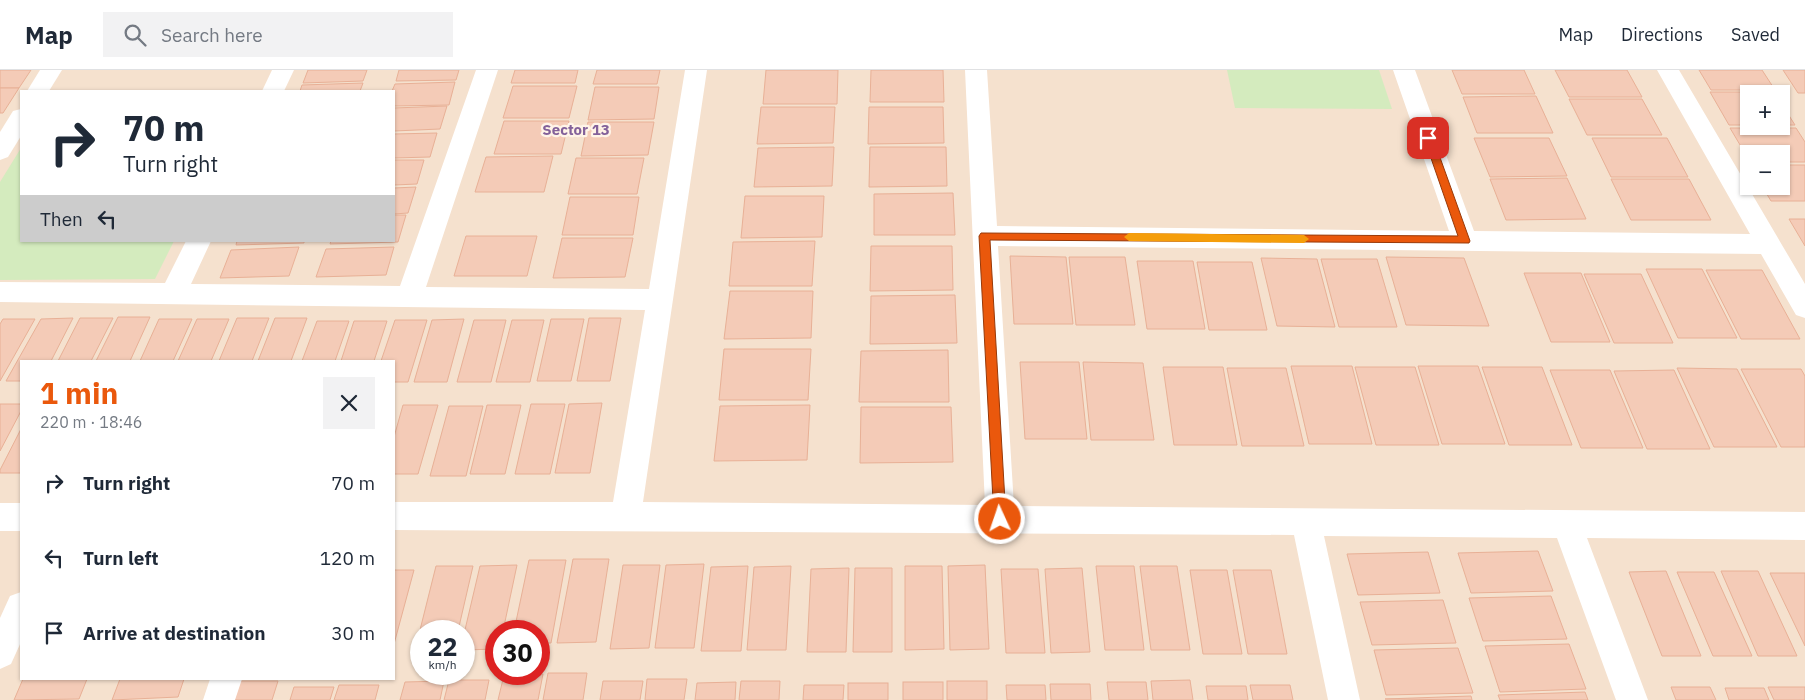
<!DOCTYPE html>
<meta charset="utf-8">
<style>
:root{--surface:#fff;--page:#f2f2f3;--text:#1f2937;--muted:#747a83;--line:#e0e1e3;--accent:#ea580c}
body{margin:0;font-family:"IBM Plex Sans",sans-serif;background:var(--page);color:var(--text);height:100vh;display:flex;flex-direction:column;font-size:19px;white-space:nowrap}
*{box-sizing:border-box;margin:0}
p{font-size:16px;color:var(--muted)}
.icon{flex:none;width:28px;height:28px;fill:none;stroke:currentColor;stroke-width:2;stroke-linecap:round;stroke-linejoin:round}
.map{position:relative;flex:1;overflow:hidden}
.panel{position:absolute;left:20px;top:290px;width:375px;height:320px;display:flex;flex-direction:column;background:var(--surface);border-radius:0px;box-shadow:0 1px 4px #0004}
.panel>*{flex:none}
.top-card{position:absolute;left:20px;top:20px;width:375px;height:152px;border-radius:0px;box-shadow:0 1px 4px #0004;background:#fff;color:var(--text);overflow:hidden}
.controls{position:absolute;left:1740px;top:15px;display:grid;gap:10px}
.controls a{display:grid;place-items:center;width:50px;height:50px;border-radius:0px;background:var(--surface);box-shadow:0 1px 4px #0004;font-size:25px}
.speed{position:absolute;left:410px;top:550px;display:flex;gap:10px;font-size:25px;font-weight:700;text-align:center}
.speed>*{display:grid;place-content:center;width:65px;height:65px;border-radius:50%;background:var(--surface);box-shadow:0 1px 4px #0004;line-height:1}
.speed small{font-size:12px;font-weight:400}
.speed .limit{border:8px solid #d22;background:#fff;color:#111}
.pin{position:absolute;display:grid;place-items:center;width:42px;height:42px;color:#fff;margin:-21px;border-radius:10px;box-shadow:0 2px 8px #0006}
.me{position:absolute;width:55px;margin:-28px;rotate:357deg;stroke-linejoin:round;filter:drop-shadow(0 0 4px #0008)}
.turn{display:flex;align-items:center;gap:18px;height:105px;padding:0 20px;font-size:22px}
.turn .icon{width:65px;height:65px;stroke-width:2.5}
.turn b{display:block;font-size:35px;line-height:42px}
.then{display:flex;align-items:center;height:48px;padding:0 20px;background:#0003;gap:10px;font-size:19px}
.round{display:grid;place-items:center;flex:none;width:52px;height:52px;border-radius:0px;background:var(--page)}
.overview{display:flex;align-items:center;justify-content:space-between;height:85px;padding:0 20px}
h1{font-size:30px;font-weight:800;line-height:38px;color:var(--accent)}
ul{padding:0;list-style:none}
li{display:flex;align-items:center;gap:15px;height:75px;padding:0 20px}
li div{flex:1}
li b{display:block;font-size:19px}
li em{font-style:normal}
header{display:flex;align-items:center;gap:30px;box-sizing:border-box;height:70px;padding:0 25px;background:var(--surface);border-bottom:1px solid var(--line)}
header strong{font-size:24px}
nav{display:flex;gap:28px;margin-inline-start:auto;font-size:18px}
.search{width:350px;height:45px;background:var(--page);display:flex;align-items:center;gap:12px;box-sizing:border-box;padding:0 18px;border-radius:0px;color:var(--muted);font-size:19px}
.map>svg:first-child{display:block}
.residential{fill:#f5e1ce;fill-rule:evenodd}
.green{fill:#d4ebbe}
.building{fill:#f4cbb7;stroke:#e8b096}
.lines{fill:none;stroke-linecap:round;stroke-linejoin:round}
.street{fill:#fff;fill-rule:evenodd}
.route{fill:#ea580c;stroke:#983908}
.slow{fill:#f59e0b}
.labels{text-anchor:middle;stroke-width:4.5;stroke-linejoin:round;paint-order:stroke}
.neighbourhood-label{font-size:15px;font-weight:bold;fill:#83619a;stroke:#fff4e8}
</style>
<header>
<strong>Map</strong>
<div class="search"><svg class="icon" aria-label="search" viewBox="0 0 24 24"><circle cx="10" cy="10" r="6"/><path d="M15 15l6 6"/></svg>Search here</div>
<nav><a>Map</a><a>Directions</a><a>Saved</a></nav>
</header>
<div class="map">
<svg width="1805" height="630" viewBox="0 0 1805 630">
<rect width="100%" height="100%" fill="#fdf0e0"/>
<!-- residential -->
<path class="residential" d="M0 0H1805V630H0ZM21 21H394V171H21ZM1749 24H1781V56H1749ZM1749 84H1781V116H1749ZM21 291H394V609H21ZM421 561H464V604H421ZM496 561H539V604H496Z"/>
<!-- green -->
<g class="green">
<path d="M1227 0H1379L1392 39 1235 38Z"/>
<path d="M21 78V171H174L155 209 0 210V112Z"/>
</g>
<!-- building -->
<g class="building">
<path d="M0 0H31L19 18H0Z"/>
<path d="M308 0H367L363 11 303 13Z"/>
<path d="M399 0H459L456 10 396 11Z"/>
<path d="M515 0H578L575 13H511Z"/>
<path d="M597 0H660L657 14H593Z"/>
<path d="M766 0H838L837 34H763Z"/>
<path d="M871 0H943L944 32H870Z"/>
<path d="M1452 0H1524L1535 24H1462Z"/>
<path d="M1555 0H1627L1642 27H1569Z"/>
<path d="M1699 0H1762L1775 20H1711Z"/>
<path d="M1783 0H1805V23H1798Z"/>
<path d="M455 12 449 35 394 36 392 21 395 14Z"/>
<path d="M363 13 360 21H300L302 15Z"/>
<path d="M513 16H577L569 48H503Z"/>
<path d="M595 17H659L654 49 588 50Z"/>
<path d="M0 18H19L3 43H0Z"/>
<path d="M1710 22H1774L1775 24H1749V55H1729Z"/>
<path d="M1536 26 1553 63H1477L1463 27Z"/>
<path d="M1569 29H1642L1662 65H1587Z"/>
<path d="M1781 33 1795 55H1781Z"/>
<path d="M447 36 440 59 394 61V38Z"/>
<path d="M761 37H835L833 73 757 74Z"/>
<path d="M869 37H943L944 73 868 74Z"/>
<path d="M504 51H569L561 84H494Z"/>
<path d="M588 52H654L648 85 581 86Z"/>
<path d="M1730 58H1796L1805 72V92H1781V84H1749V90Z"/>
<path d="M437 63 430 87 394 88V64Z"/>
<path d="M1474 68H1549L1567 106 1490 107Z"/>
<path d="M1592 68H1667L1688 107H1611Z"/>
<path d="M834 77 832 116 754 117 758 78Z"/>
<path d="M870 77H946L947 116 869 117Z"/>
<path d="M553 86 544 122H475L486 87Z"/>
<path d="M576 88H644L637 124H568Z"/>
<path d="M394 90H424L417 114 394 115Z"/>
<path d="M1781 95H1805V131H1771L1762 116H1781Z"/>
<path d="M1567 108 1586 149 1506 150 1490 109Z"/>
<path d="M1611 109H1689L1711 150H1631Z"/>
<path d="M416 117 408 143 394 144V118Z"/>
<path d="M953 123 955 165H874V124Z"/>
<path d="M745 126H824L822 167 741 168Z"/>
<path d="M570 127H639L633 165H562Z"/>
<path d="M394 145H406L398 172 330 174 331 171H394Z"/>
<path d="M1789 149H1805V176Z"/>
<path d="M466 166H537L527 206H454Z"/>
<path d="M562 168H633L625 207 553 208Z"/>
<path d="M237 171H304V173L236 175Z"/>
<path d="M815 171 812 216H729L733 172Z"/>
<path d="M871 176H952L953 220 870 221Z"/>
<path d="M299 177 289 206 220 208 231 180Z"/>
<path d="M394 177 386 205 316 207 326 179Z"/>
<path d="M1010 186 1066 187 1073 254H1014Z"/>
<path d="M1069 187H1125L1135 255H1076Z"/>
<path d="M1386 187 1464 188 1489 256 1406 255Z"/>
<path d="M1261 188 1317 189 1335 257 1277 256Z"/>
<path d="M1321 189H1377L1397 257H1339Z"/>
<path d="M1137 191H1193L1205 259H1147Z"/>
<path d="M1197 192H1252L1267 260H1209Z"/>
<path d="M1646 199H1702L1737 268H1678Z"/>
<path d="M1706 200H1762L1800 269H1741Z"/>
<path d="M1524 203H1581L1610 272H1551Z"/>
<path d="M1584 204H1641L1673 273H1614Z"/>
<path d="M730 221H813L811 268 724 269Z"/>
<path d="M955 225 957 273 870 274 871 226Z"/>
<path d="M118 247H150L130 291H96Z"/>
<path d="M73 248 51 291H21V311H6L41 249Z"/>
<path d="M80 248H113L91 291H58Z"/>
<path d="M237 248H269L252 291H219Z"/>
<path d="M275 248H307L291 291H258Z"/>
<path d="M589 248H621L610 311H577Z"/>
<path d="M3 249H35L0 311V254Z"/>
<path d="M159 249H192L173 291H140Z"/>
<path d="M197 249H229L211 291H178Z"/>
<path d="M464 249 447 312H414L432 250Z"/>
<path d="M551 249H584L571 311H537Z"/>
<path d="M395 250H427L408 312H394V291H381Z"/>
<path d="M474 250H506L491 312H457Z"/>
<path d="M512 250H544L530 312H496Z"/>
<path d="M317 251H349L335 291H302Z"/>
<path d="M354 251H387L374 291H341Z"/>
<path d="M724 279H811L808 330H719Z"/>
<path d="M948 280 949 332H859L861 281Z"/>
<path d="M1020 292H1079L1087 369H1025Z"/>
<path d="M1083 292 1143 293 1154 370H1091Z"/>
<path d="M1291 296H1352L1372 374H1309Z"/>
<path d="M1418 296H1478L1505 374H1442Z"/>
<path d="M1163 297H1223L1237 375H1174Z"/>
<path d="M1355 297H1415L1439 375H1376Z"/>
<path d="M1482 297H1542L1572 375H1509Z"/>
<path d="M1227 298H1286L1304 376H1242Z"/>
<path d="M1677 298 1737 299 1777 377H1714Z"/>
<path d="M1741 299H1801L1805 306V377H1781Z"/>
<path d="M1550 300H1610L1643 378H1581Z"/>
<path d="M1674 300 1710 379H1647L1614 301Z"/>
<path d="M602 333 590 403H555L569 334Z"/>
<path d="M0 334H21V341L0 381Z"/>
<path d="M531 334H565L550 404H515Z"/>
<path d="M403 335H438L418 404H394V367Z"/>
<path d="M487 335H521L505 404H470Z"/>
<path d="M810 335 807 390 714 391 720 336Z"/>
<path d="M449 336H483L466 406H430Z"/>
<path d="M861 337H951L953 392 860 393Z"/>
<path d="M21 359V403H0V400Z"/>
<path d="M1538 481 1553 521 1471 523 1458 483Z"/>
<path d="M1428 482 1440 523 1358 525 1347 484Z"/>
<path d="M573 489H609L596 572 557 573Z"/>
<path d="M529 490H566L551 573H539V561H514Z"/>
<path d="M704 494 694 578H655L666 495Z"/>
<path d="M517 495 503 561H496V579L464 580V564L480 496Z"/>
<path d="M623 495H660L649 578 610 579Z"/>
<path d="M985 495 989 579 950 580 948 496Z"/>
<path d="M436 496H473L458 561H421V580H415Z"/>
<path d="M748 496 741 581H701L711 497Z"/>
<path d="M791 496 786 580H747L754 497Z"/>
<path d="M905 496H942L944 579 905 580Z"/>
<path d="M1096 496H1134L1144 580H1105Z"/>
<path d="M1140 496H1177L1190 580H1151Z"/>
<path d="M849 498 846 582H807L811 499Z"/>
<path d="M855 498H892V582H853Z"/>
<path d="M1082 498 1090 582 1051 583 1045 499Z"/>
<path d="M1001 499H1038L1045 583H1006Z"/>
<path d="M394 500H414L394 574Z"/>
<path d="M1190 500H1227L1242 584H1203Z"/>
<path d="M1233 500H1271L1287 584H1248Z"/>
<path d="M1666 501 1701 586H1662L1629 502Z"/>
<path d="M1721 501H1758L1797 586H1758Z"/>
<path d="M1677 502H1714L1752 586H1713Z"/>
<path d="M1770 503H1805V576Z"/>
<path d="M1551 526 1567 569 1483 571 1469 528Z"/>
<path d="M1443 530 1456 573 1372 575 1360 532Z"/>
<path d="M1569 574 1586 619 1500 622 1485 576Z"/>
<path d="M1458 578 1473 623 1386 625 1374 580Z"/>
<path d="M548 603H587L583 630H543Z"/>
<path d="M543 604 538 630H498L504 605Z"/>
<path d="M23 609H87L79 629 14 630Z"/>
<path d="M120 609H184L178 627 112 630Z"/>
<path d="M647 609H687L684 630H645Z"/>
<path d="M449 610H489L485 630H444Z"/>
<path d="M1190 610 1193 630H1153L1151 611Z"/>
<path d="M238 611H278L272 630H231Z"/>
<path d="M444 611 440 630H400L405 612Z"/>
<path d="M603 611H643L640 630H600Z"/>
<path d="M741 611H780L779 630H739Z"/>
<rect x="947" y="611" width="40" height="19"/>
<path d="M736 612 735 630H695L697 613Z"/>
<rect x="903" y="612" width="40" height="18"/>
<path d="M1107 612H1146L1148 630H1109Z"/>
<rect x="848" y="613" width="40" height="17"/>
<path d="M1050 614H1090L1091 630H1051Z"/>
<path d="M339 615H379L375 630H334Z"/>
<path d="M804 615H844L843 630H803Z"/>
<path d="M1006 615H1045L1046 630H1007Z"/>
<path d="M1250 615H1290L1293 630H1253Z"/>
<path d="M1206 616H1246L1248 630H1208Z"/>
<path d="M294 617H334L330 630H290Z"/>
<path d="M1671 617H1710L1716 630H1676Z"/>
<path d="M1768 617H1805V630H1774Z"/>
<path d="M1725 618H1764L1769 630H1729Z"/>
<path d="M1585 622 1588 630H1500L1498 625Z"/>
<path d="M1471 626 1472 630 1385 629Z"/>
</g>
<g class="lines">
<!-- street -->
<g class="street">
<path d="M40 0H62L49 21H27Z"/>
<path d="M272 0H294L284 21H262Z"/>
<path d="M476 0H498L426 217 649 219 685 0H707L643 432 985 435 965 0H987L997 156 1449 161 1393 0H1415L1474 161 1750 164 1657 0H1679L1805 214V248L1796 245 1761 184 998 176 1014 436 1805 442V470L1587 468 1648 630H1616L1557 468 1324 466 1360 630H1328L1294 465 394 460V432H613L645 240 0 232V212L165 213 186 171H211L191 214 400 216Z"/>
<path d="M21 39V66L8 87 0 90V62L13 41Z"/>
<rect x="0" y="433" width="21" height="28"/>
<path d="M21 522V572L11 594 0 599V548L10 526Z"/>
<path d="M210 609H242L235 630H203Z"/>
</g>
</g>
<!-- route -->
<path class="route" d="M1428 65 1433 68 1470 171 1469 173 990 170 1006 449 1004 453 1000 455 996 453 994 449 979 166 981 163 1458 166 1424 68Z"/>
<!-- slow -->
<path class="slow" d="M1129 163 1304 165 1309 169 1304 173 1129 171 1124 167Z"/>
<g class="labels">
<!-- neighbourhood labels -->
<g class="neighbourhood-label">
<text x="576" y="65">Sector 13</text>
</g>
</g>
</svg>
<div class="controls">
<a>+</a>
<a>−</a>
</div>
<div class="speed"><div>22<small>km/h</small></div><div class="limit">30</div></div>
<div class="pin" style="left:1428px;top:68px;background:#d93025"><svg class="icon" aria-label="arrive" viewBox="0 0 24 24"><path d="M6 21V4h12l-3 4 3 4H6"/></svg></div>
<svg class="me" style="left:1000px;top:449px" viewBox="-20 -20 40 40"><circle r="17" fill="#ea580c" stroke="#fff" stroke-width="3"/><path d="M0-11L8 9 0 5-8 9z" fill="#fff"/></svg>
<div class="top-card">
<div class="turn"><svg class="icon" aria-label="right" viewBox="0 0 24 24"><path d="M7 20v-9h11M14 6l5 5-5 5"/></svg><div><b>70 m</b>Turn right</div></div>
<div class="then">Then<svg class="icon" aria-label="left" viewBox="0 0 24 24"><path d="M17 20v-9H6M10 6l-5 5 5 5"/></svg></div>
</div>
<section class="panel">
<div class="overview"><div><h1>1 min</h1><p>220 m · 18:46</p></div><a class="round"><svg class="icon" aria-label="close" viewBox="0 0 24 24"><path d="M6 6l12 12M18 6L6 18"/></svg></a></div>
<ul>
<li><svg class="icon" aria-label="right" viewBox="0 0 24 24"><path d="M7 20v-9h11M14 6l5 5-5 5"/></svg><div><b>Turn right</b></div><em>70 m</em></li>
<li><svg class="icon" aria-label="left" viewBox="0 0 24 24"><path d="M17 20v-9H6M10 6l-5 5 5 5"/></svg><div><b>Turn left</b></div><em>120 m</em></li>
<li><svg class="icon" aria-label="arrive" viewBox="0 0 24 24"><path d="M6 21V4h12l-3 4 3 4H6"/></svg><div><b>Arrive at destination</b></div><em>30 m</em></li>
</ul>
</section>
</div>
